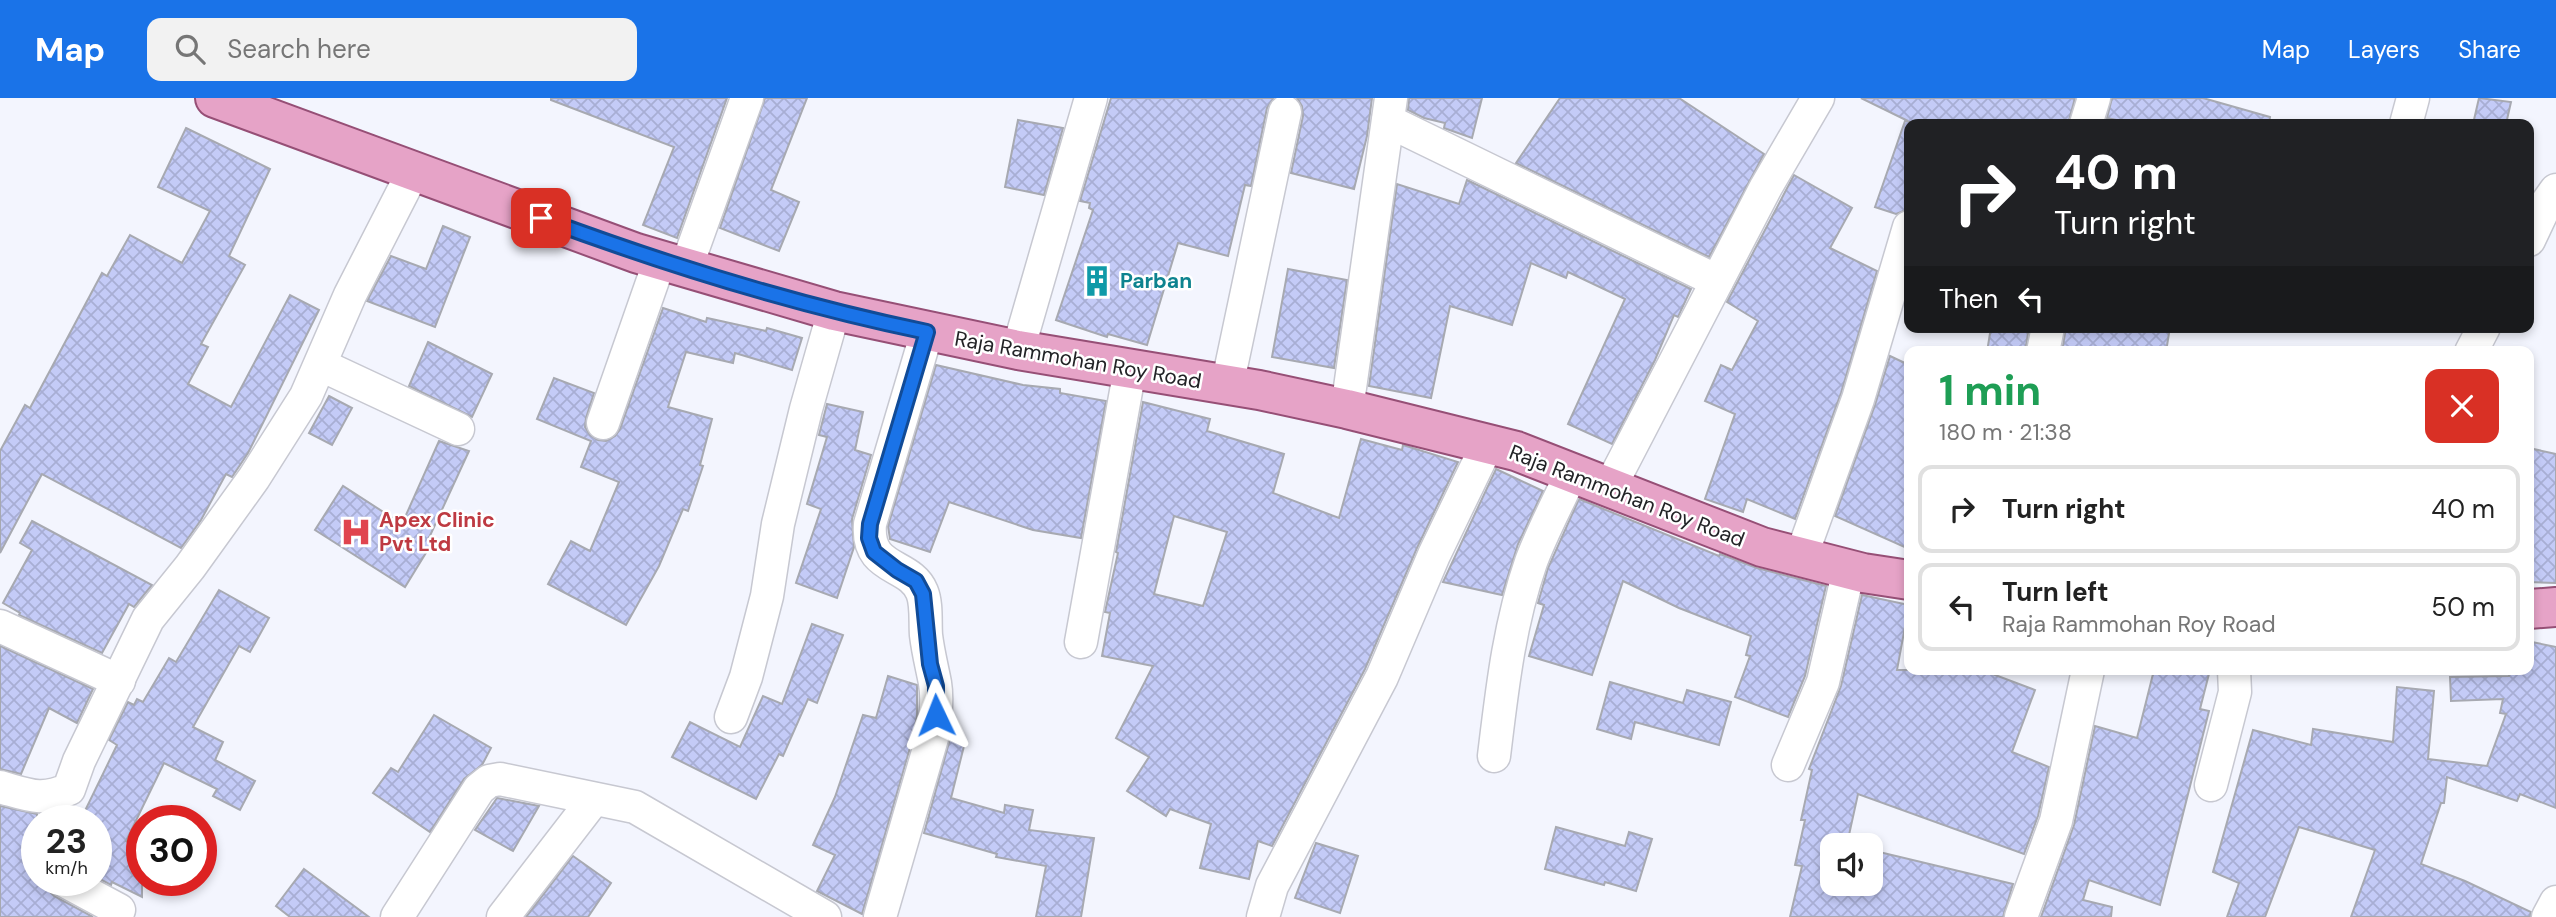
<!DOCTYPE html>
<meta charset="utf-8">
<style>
:root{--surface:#fff;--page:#f2f2f2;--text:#222;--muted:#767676;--line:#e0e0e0;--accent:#1a73e8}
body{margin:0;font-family:"DM Sans",sans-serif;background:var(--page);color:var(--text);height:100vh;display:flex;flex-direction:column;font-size:26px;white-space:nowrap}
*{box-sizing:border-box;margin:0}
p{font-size:23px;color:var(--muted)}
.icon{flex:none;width:38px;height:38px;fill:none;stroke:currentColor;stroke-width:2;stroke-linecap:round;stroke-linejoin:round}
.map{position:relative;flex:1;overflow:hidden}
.drawer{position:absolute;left:1904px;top:248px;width:630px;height:329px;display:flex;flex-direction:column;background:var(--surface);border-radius:14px;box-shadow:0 4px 10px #0003}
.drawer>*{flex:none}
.guide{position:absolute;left:1904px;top:21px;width:630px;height:214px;border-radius:14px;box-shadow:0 4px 10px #0003;background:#202124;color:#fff;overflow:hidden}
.buttons{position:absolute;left:1820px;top:735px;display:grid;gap:14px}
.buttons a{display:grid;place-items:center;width:63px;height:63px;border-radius:14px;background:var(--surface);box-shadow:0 4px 10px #0003;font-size:35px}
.speed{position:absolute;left:21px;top:707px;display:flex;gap:14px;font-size:35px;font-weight:700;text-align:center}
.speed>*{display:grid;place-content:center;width:91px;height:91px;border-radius:50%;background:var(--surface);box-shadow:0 4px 10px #0003;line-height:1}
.speed small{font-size:18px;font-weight:400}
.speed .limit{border:10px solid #d22;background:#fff;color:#111}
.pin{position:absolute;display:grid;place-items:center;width:60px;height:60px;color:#fff;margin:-30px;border-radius:14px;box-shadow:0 4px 10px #0006}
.me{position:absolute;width:77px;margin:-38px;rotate:358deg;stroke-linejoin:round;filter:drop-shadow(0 0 5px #0008)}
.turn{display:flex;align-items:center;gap:24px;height:147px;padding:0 35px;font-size:32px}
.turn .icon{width:91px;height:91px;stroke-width:2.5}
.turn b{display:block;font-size:49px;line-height:60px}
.then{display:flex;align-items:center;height:66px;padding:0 35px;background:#0003;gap:14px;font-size:26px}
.round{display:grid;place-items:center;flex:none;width:74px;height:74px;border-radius:14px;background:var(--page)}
.headline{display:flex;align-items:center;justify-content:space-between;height:119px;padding:0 35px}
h1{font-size:42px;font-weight:700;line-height:52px;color:#1e9e55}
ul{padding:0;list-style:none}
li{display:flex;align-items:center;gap:21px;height:88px;margin:0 14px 10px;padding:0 21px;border:4px solid var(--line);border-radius:14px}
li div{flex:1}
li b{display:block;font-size:26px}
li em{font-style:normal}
header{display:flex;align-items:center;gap:42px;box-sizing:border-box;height:98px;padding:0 35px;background:var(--accent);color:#fff}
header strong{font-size:33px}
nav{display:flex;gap:38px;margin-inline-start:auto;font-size:24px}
.search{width:490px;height:63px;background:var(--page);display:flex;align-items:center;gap:18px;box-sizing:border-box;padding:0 24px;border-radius:14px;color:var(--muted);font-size:26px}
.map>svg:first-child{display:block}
.building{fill:url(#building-cross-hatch);stroke:#a7a9b1;stroke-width:2;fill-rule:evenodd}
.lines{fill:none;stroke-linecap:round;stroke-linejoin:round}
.minor-casing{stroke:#c7c8d1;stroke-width:35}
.major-casing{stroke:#964f76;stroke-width:42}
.minor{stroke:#fff;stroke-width:32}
.major{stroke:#e6a3c7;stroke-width:38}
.route-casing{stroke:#114b97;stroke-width:18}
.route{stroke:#1a73e8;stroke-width:12}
.labels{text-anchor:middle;stroke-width:5;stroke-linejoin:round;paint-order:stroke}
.culture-label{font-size:21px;font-weight:bold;fill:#0d838f;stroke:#fff;text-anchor:start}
.street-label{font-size:21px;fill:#222326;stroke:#fff}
.health-label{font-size:21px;font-weight:bold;fill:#be3a42;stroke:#fff;text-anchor:start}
</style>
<header>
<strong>Map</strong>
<div class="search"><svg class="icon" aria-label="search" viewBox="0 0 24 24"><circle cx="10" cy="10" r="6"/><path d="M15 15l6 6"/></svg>Search here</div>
<nav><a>Map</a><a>Layers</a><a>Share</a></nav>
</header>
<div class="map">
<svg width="2556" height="819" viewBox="0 0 2556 819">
<defs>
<pattern id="building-cross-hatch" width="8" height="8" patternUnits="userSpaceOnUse" patternTransform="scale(1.75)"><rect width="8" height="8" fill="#c4cbf7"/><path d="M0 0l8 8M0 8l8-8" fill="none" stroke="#a8aed4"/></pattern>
</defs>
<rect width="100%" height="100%" fill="#f3f5fe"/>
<!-- building -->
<g class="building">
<path d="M551 0H727L677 140 643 127 674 49 551 2Z"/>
<path d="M765 0H807L771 92 799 104 779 153 720 130Z"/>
<path d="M1111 0H1274L1267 10 1251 88 1245 87 1228 158 1178 145 1147 247 1108 236 1107 239 1056 222 1093 112 1089 110 1090 105 1080 103Z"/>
<path d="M1297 0H1372L1367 38 1354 91 1291 75 1303 18 1302 8Z"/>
<path d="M1409 0H1482L1472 40 1444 30 1445 25 1424 20 1408 12Z"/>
<path d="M1560 0H1679L1764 56 1709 159 1516 65Z"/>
<path d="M1861 0H2075L2068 26H1914L1909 24V111L1896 116 1875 109 1905 23H1908Z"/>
<path d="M2112 0H2203L2270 19 2269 26H2135L2107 20Z"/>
<path d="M2479 0 2511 4 2506 26H2473Z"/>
<path d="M1018 22 1063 30 1044 97 1005 89Z"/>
<path d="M186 30 270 71 229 158 245 167 201 246 208 249 188 286 231 309 290 197 319 212 248 355 232 379 226 376 201 422 181 450 42 376 0 455V353L25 307 30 310 102 175 107 178 130 137 182 165 210 113 158 89Z"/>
<path d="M1794 77 1852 110 1830 150 1877 173 1841 295 1795 421 1747 401 1743 414 1705 401 1735 316 1705 303 1721 267 1732 272 1758 223 1727 204Z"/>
<path d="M1467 82 1691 191 1678 219 1674 217 1655 262 1612 346 1568 326 1625 201 1568 174 1566 180 1531 165 1512 227 1450 208 1431 300 1369 288 1397 86 1459 106Z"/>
<path d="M443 128 470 139 435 229 367 203 391 158 426 171Z"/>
<path d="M1288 171 1347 182 1334 270 1272 259Z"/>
<path d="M663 210 706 224 707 220 766 233 767 230 802 240 792 272 735 255 733 265 686 254 668 309 712 321 700 367 703 368 688 413 683 411 659 468 626 527 548 486 571 443 590 453 619 384 581 369 591 343 537 321 554 280 594 295 586 320 585 329 590 337 598 342 606 343 615 338 620 331Z"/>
<path d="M1991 229H2029L2025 254H1987Z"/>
<path d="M2066 229H2170L2166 254H2062Z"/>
<path d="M428 244 492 276 472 319 409 288Z"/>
<path d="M1890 258 1909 267V451L1835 418 1875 307Z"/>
<path d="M936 267 1023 287 1060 291V295L1106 303 1081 440 1033 432 949 404 930 454 890 441 888 428Z"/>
<path d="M329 298 352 310 332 347 309 335Z"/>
<path d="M1143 304 1210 321 1207 333 1284 356 1273 395 1339 420 1361 341 1402 352 1403 347 1458 364 1417 450 1365 571 1272 748 1258 743 1249 781 1200 770 1211 726 1170 711 1166 718 1127 693 1149 659 1116 640 1153 568 1102 558 1110 515 1105 514 1118 455 1116 454ZM1174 418 1227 434 1203 508 1154 496Z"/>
<path d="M827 306 863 314 855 352 871 357 852 421 854 449 837 500 796 485 821 411 807 406 827 339 819 337Z"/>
<path d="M439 343 469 353 428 442 432 445 405 489 315 432 343 388 402 426Z"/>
<path d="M2529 350 2556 356V485L2529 484Z"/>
<path d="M1496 371 1543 393 1518 446 1502 497 1443 484Z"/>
<path d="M1579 401 1719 458 1720 456 1757 470 1826 488 1805 578 1788 619 1735 599 1750 558 1746 557 1751 538 1679 510 1623 483 1592 577 1529 558 1544 507 1538 505 1548 470Z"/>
<path d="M32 423 152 487 134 509 129 506 102 555 19 517 20 515 3 505 32 452 20 445Z"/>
<path d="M219 492 269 520 250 554 239 548 193 629 223 644 215 662 255 683 240 712 213 698 217 691 164 665 126 743 142 751V799L112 784 111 787 96 779V723H80L117 647 109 642 128 604 134 607 137 601 143 604 169 560 176 564Z"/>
<path d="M1862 497 1909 507 1897 572H1982L2035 592 2012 654 2049 669 2038 718 2024 756 1858 696 1847 746 1850 747H1832V786H1871V752L2013 786 2003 819H1790L1802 768 1795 767 1805 722H1801L1812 672 1809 671 1841 588Z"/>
<path d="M812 526 843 537 817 605 808 601 783 658 779 656 756 701 672 659 690 624 740 649 763 598 782 606Z"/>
<path d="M2532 544 2556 549V710L2520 696 2517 703 2447 679 2444 705H2441L2421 766 2465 783 2531 814 2530 819H2351L2375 752 2299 729 2265 819H2227L2239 785 2213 774 2253 632 2311 647 2313 631 2393 644 2397 589 2434 593 2428 661 2487 668 2506 616 2500 615 2503 601 2451 603 2450 579 2509 578 2510 572H2529Z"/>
<path d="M0 548 93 591 77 625 49 610 21 676 0 671Z"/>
<path d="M2154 572H2210L2200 611 2209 613 2160 807 2089 782 2083 802 2112 809 2111 819H2041L2074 727 2095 628 2137 640Z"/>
<path d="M888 578 917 587V617L914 636 862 816 817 793 835 757 813 747 835 699 863 617 876 620Z"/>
<path d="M1610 584 1683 605 1687 592 1731 604 1719 647 1635 624 1631 641 1597 631Z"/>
<path d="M434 617 491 650 482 667 464 681 430 734 373 695 391 670 398 674Z"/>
<path d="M950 641 965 644 951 700 1004 715 1005 707 1033 712 1029 732 1094 740 1081 819H1036L1046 768 996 759 997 756 924 735Z"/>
<path d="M497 700 539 708 513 753 475 732Z"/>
<path d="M0 708 37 716V759L30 771 37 775V782H45L47 791 54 798 93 819H0Z"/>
<path d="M1556 729 1625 748 1629 734 1652 741 1636 793 1605 784 1604 787 1545 771Z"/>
<path d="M1316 745 1358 758 1340 815 1295 800Z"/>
<path d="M573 758 611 785 588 819H526Z"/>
<path d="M304 771 369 819H290L276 808Z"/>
</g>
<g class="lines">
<defs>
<g id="minor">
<path d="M1388 23 1717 183"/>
<path d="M2086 26 2094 0"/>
<path d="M2406 26 2413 0"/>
<path d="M2529 142 2546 106 2556 92"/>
<path d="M686 170 747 0"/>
<path d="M1018 252 1091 0"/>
<path d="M2043 254 2048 229"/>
<path d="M2471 254 2484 229"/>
<path d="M321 267 458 331"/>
<path d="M1227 288 1285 14"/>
<path d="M1347 311 1391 0"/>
<path d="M603 325 660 162"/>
<path d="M1609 391 1766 89 1818 0"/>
<path d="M1801 459 1858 301 1909 129"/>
<path d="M0 528 119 583"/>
<path d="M1081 544 1130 271"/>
<path d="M731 619 746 579 767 498 778 426 806 311 834 213"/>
<path d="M1494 658C1502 592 1509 527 1531 464 1542 434 1558 405 1571 376"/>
<path d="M1788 667 1823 584 1849 471"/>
<path d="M2211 687 2235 594 2234 572"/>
<path d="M0 689C29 697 41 704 69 691L79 663 148 521 190 469 254 380 306 298 350 197 414 72"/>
<path d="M63 782 119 812"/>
<path d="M397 819 479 691 489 683 500 681 635 709 825 819"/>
<path d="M503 819 594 701"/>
<path d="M880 819 932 640C935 622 938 603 935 585 932 569 928 554 926 537 925 524 927 506 922 494 910 464 866 474 870 426L927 234"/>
<path d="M1263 819 1272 788 1382 579 1434 457 1487 347"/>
<path d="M2021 819 2056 723 2088 572"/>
<path d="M2548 819 2556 804"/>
</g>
<g id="major">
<path d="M215 0 636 155 834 213 1018 252 1259 292 1347 311 1516 353 1762 449 1863 475 1909 482"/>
<path d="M2529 511 2556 509"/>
</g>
</defs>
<!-- minor casing -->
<use href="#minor" class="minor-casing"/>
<!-- major casing -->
<use href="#major" class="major-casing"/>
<!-- minor -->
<use href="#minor" class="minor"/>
<!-- major -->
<use href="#major" class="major"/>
</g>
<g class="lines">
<defs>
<path id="route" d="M541 120C667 167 796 207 927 234L870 426 869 440 874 454 897 472 916 483 923 496 930 566 936 588V617"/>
</defs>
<!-- route casing -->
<use href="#route" class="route-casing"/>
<!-- route -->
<use href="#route" class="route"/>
</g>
<!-- icons -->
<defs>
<symbol id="building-bare" viewBox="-9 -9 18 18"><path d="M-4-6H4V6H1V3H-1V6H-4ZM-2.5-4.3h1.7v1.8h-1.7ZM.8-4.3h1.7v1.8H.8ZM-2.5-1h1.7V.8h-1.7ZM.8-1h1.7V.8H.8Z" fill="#0f9aa8" stroke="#fff" stroke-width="2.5" paint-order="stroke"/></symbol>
<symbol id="hospital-bare" viewBox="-9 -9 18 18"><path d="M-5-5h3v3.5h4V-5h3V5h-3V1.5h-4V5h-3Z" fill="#e0444e" stroke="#fff" stroke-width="2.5" paint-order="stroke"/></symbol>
</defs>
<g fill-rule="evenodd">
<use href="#building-bare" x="1075" y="161" width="44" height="44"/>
<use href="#hospital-bare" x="334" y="412" width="44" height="44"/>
</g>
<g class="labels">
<!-- culture labels -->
<g class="culture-label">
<text x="1120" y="190">Parban</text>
</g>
<!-- street labels -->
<g class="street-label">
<text transform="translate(1078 262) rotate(10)" y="7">Raja Rammohan Roy Road</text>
<text transform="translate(1627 398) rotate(21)" y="7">Raja Rammohan Roy Road</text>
</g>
<!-- health labels -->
<g class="health-label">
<text x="379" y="429">Apex Clinic<tspan x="379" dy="24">Pvt Ltd</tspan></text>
</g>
</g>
</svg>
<div class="buttons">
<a><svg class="icon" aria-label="sound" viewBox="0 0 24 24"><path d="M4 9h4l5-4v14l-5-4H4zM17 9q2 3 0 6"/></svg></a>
</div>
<div class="speed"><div>23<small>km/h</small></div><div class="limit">30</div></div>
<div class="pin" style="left:541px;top:120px;background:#d93025"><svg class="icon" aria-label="arrive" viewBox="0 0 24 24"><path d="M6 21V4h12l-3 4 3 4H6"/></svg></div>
<svg class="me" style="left:936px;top:617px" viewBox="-20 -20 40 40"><path d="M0-17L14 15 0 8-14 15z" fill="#1a73e8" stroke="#fff" stroke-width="4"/></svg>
<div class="guide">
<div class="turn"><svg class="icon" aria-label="right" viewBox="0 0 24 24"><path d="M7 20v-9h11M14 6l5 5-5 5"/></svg><div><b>40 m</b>Turn right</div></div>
<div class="then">Then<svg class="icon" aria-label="left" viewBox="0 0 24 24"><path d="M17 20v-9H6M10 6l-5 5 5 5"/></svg></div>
</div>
<section class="drawer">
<div class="headline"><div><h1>1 min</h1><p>180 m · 21:38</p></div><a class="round" style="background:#d93025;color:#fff"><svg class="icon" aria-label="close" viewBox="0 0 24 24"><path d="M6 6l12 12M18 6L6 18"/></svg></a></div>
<ul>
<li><svg class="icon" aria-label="right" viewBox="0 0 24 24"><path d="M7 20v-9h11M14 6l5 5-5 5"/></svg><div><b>Turn right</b></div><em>40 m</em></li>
<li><svg class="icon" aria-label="left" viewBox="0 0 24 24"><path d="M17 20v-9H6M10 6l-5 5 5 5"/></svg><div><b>Turn left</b><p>Raja Rammohan Roy Road</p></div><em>50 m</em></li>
</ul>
</section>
</div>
